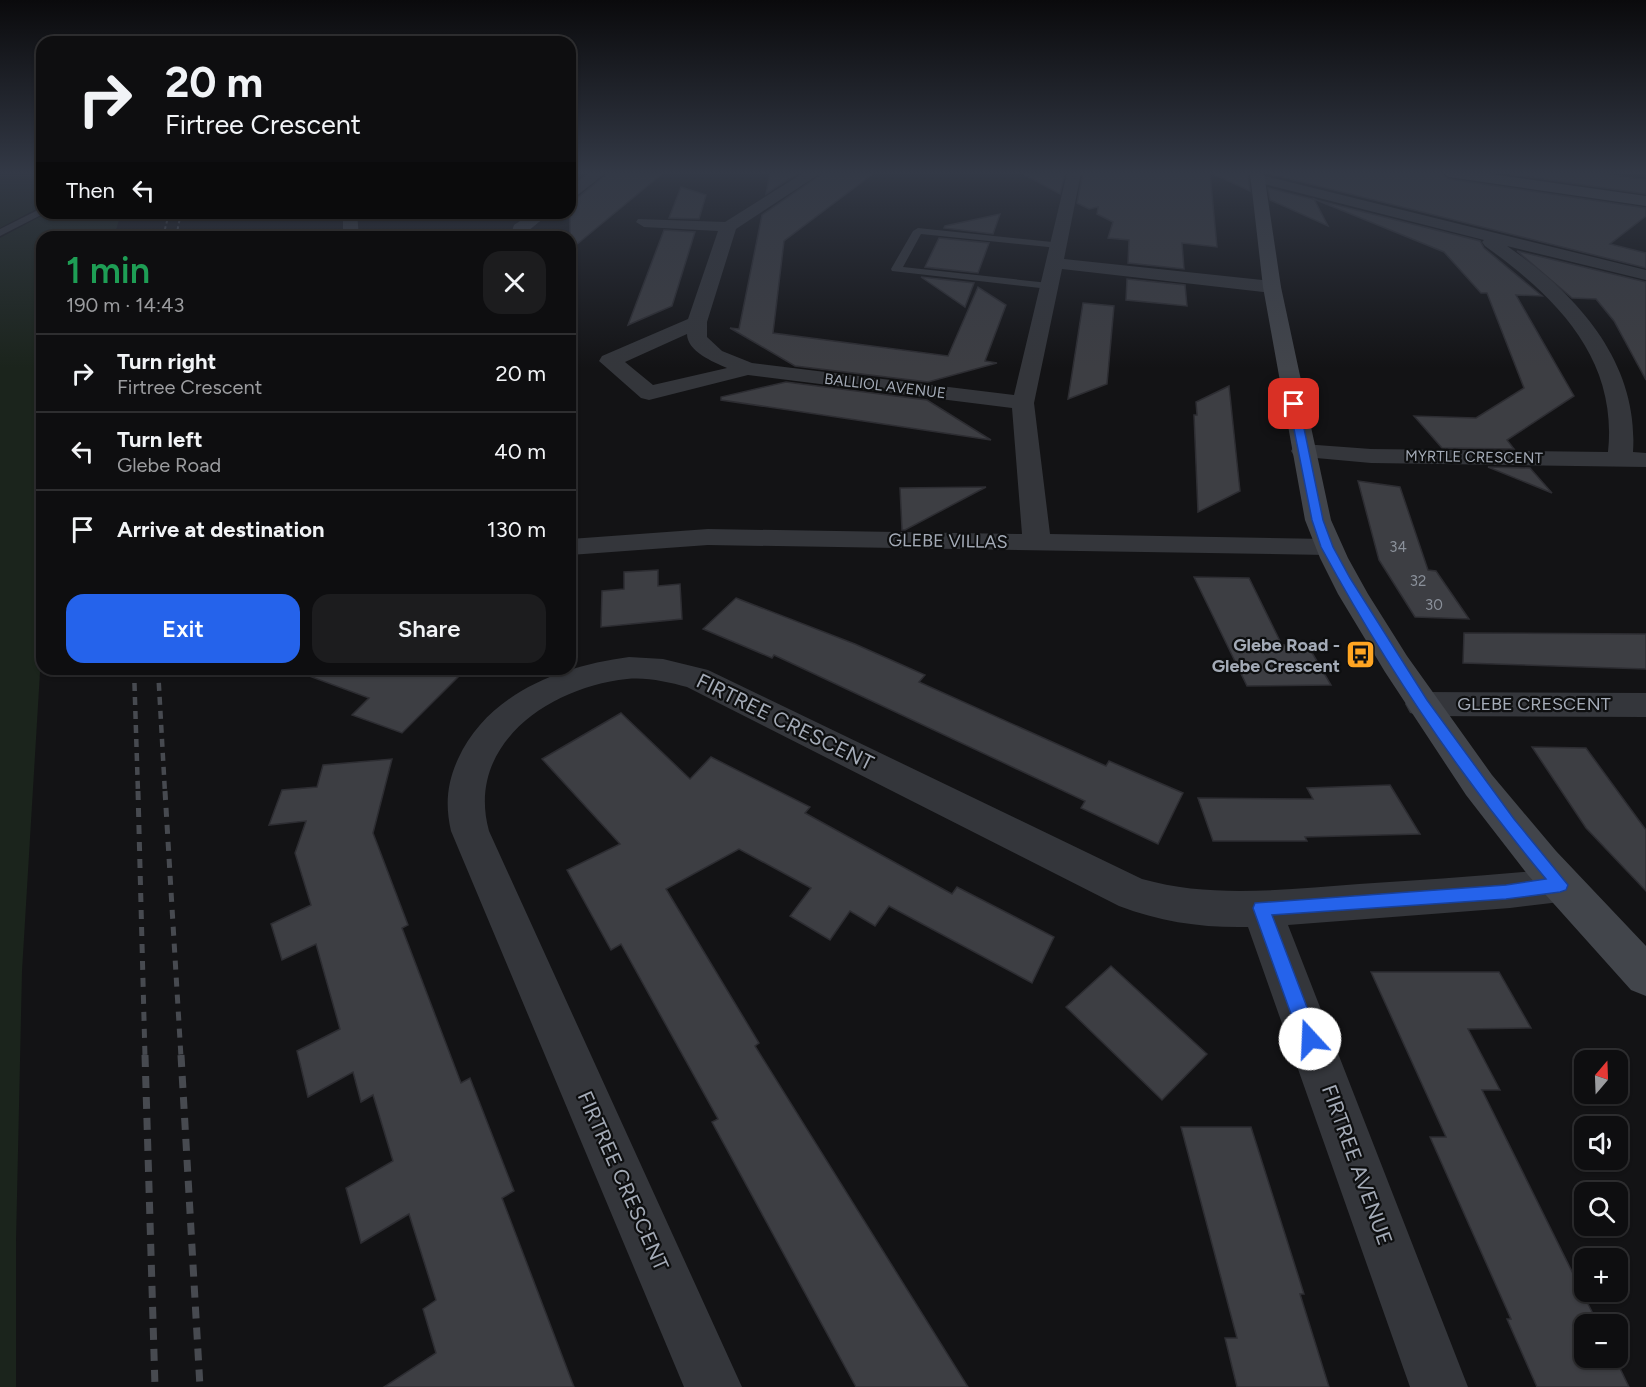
<!DOCTYPE html>
<meta charset="utf-8">
<style>
:root{--surface:#0e0e10;--page:#1c1c1e;--text:#f1f3f6;--muted:#9b9c9f;--line:#2e2e30;--accent:#2563eb}
body{margin:0;font-family:Figtree,sans-serif;background:var(--page);color:var(--text);height:100vh;display:flex;flex-direction:column;font-size:22px;white-space:nowrap}
*{box-sizing:border-box;margin:0}
p{font-size:20px;color:var(--muted)}
.icon{flex:none;width:33px;height:33px;fill:none;stroke:currentColor;stroke-width:2;stroke-linecap:round;stroke-linejoin:round}
.map{position:relative;flex:1;overflow:hidden}
.side{position:absolute;left:36px;top:231px;width:540px;height:444px;display:flex;flex-direction:column;background:var(--surface);border-radius:18px;box-shadow:0 2px 4px #0004,0 0 0 2px var(--line)}
.side>*{flex:none}
.hud{position:absolute;left:36px;top:36px;width:540px;height:183px;border-radius:18px;box-shadow:0 2px 4px #0004,0 0 0 2px var(--line);background:#0e0e10;color:var(--text);overflow:hidden}
.needle{width:39px;rotate:19deg}
.fabs{position:absolute;left:1574px;top:1050px;display:grid;gap:12px}
.fabs a{display:grid;place-items:center;width:54px;height:54px;border-radius:12px;background:var(--surface);box-shadow:0 2px 4px #0004,0 0 0 2px var(--line);font-size:30px}
.pin{position:absolute;display:grid;place-items:center;width:51px;height:51px;color:#fff;margin:-26px;border-radius:12px;box-shadow:0 3px 9px #0006}
.me{position:absolute;width:66px;margin:-33px;rotate:340deg;stroke-linejoin:round;filter:drop-shadow(0 0 4px #0008)}
.turn{display:flex;align-items:center;gap:21px;height:126px;padding:0 30px;font-size:27px}
.turn .icon{width:78px;height:78px;stroke-width:2.5}
.turn b{display:block;font-size:42px;line-height:51px}
.then{display:flex;align-items:center;height:57px;padding:0 30px;background:#0003;gap:12px;font-size:22px}
.round{display:grid;place-items:center;flex:none;width:63px;height:63px;border-radius:18px;background:var(--page)}
.headline{display:flex;align-items:center;justify-content:space-between;height:102px;padding:0 30px}
h1{font-size:36px;font-weight:600;line-height:45px;color:#1e9e55}
.cta{display:flex;gap:12px;margin-top:auto;padding:12px 30px}
.cta a{flex:1;height:69px;border-radius:18px;background:var(--accent);color:#fff;font-size:24px;font-weight:600;line-height:69px;text-align:center}
.cta a+a{background:var(--page);color:var(--text)}
ul{padding:0;list-style:none}
li{display:flex;align-items:center;gap:18px;height:78px;padding:0 30px;border-top:2px solid var(--line)}
li div{flex:1}
li b{display:block;font-size:22px}
li em{font-style:normal}
.map>svg:first-child{display:block}
.green{fill:#1b241c}
.building{fill:#3d3e43;stroke:#2d2d32;stroke-width:1.5}
.lines{fill:none;stroke-linecap:round;stroke-linejoin:round}
.lane{fill:#34363b;fill-rule:evenodd}
.street{fill:#34363b;fill-rule:evenodd}
.secondary{fill:#42454b;fill-rule:evenodd}
.rail-far3{stroke:#474a50;stroke-width:2;stroke-dasharray:4 3;stroke-linecap:butt}
.rail-far2{stroke:#474a50;stroke-width:4.5;stroke-dasharray:8 6;stroke-linecap:butt}
.rail-far1{stroke:#474a50;stroke-width:5;stroke-dasharray:9 8;stroke-linecap:butt}
.rail{stroke:#474a50;stroke-width:7;stroke-dasharray:12 9;stroke-linecap:butt}
.route{fill:#2563eb;stroke:#184099;stroke-width:1.5}
.labels{text-anchor:middle;stroke-width:4.5;stroke-linejoin:round;paint-order:stroke}
.far-street-label{font-size:15px;fill:#a4abb7;stroke:#0e0f10}
.number-label{font-size:15px;fill:#8a909a}
.street-label{font-size:18px;fill:#a4abb7;stroke:#0e0f10}
.poi-label{font-size:18px;font-weight:bold;fill:#a4abb7;stroke:#0e0f10;text-anchor:end}
.near-street-label{font-size:21px;fill:#a4abb7;stroke:#0e0f10}
</style>
<div class="map">
<svg width="1646" height="1387" viewBox="0 0 1646 1387">
<rect width="100%" height="100%" fill="#131315"/>
<!-- green -->
<g class="green">
<path d="M0 173H42V206L0 228Z"/>
<path d="M47 213H121L114 237H42V639L22 971 16 1241V1387H0V238Z"/>
</g>
<!-- building -->
<g class="building">
<path d="M608 173H663L570 250V201L576 199Z"/>
<path d="M770 173H798L766 194Z"/>
<path d="M823 173H874L784 241 773 333 948 356 978 287 1006 305 985 361 997 363 928 382 795 366 730 328 739 329 762 215Z"/>
<path d="M1021 173H1065L1060 194Z"/>
<path d="M1083 173H1210L1217 247 1182 243 1184 269 1128 263 1129 240 1108 238 1113 222 1097 214 1098 207 1089 209 1077 203Z"/>
<path d="M1211 173H1248L1250 191Z"/>
<path d="M1266 173H1440L1449 179 1646 208V216L1610 244 1646 253V268Z"/>
<path d="M1502 173H1600L1646 180V194Z"/>
<path d="M681 187 706 195 699 219 669 218Z"/>
<path d="M1268 188 1480 241 1484 248 1542 296 1516 295 1574 396 1507 440 1514 449 1442 448 1414 416 1476 418 1524 388 1487 293H1481L1444 252 1314 199 1328 226 1270 200Z"/>
<path d="M1000 214 993 234 944 228 945 226Z"/>
<path d="M664 230 695 232 672 306 628 325Z"/>
<path d="M939 238 989 243 978 273 925 267Z"/>
<path d="M1517 251 1646 282V380L1614 321 1596 299 1572 298Z"/>
<path d="M921 277 974 283 965 307Z"/>
<path d="M1127 279 1185 285 1187 306 1126 300Z"/>
<path d="M1083 303 1114 306 1107 384 1068 399Z"/>
<path d="M786 382 927 400 991 440 721 400V397Z"/>
<path d="M1229 386 1240 491 1198 512 1194 415H1197L1196 402Z"/>
<path d="M1488 467 1530 468 1552 493Z"/>
<path d="M1358 481 1400 487 1428 570 1436 571 1469 619 1415 617 1379 560Z"/>
<path d="M986 487 905 530H902L900 488Z"/>
<path d="M658 570V586L680 584 682 619 601 627 602 591 624 589V572Z"/>
<path d="M1194 577 1249 578 1282 645 1307 644 1331 685 1247 686Z"/>
<path d="M736 598 855 644 925 675 919 682 1106 766 1109 761 1183 793 1158 844 1081 808 1085 801 774 655 772 658 703 629Z"/>
<path d="M1464 633 1646 634V669L1463 663Z"/>
<path d="M301 669H466L402 733 352 715 369 698 301 673Z"/>
<path d="M621 713 690 779 711 757 810 807 805 813 952 894 957 887 1054 937 1032 983 889 906 875 926 850 911 830 940 790 916 811 888 739 849 666 889 759 1043 755 1046 968 1387H856L712 1122 718 1119 621 944 611 950 567 870 620 844 542 759Z"/>
<path d="M1532 747 1586 748 1646 830V891L1586 828Z"/>
<path d="M392 759 373 833 408 925 402 928 461 1083 470 1078 514 1191 502 1198 574 1387H384L436 1353 423 1309 436 1300 409 1214 361 1243 346 1188 393 1161 373 1095 361 1102 353 1072 308 1097 297 1051 340 1029 316 944 282 960 271 924 311 905 295 853 306 821 269 825 282 790 317 787 323 765Z"/>
<path d="M1390 785 1420 834 1305 837 1307 841H1213L1198 798 1313 799 1307 788Z"/>
<path d="M1111 966 1207 1054 1162 1100 1066 1007Z"/>
<path d="M1371 972H1499L1531 1028 1468 1029 1500 1090H1482L1598 1324H1584V1358H1615L1629 1387H1537L1507 1319H1511L1430 1137H1446Z"/>
<path d="M1181 1127H1251L1304 1294H1300L1329 1387H1237L1225 1338H1237Z"/>
</g>
<g class="lines">
<!-- lane -->
<g class="lane">
<path d="M42 208V213H45L0 236V229Z"/>
<path d="M918 228 1062 243 1063 245 1058 248 921 234 903 267 1049 283 1055 286 1049 289 892 271 891 269 913 231Z"/>
</g>
<!-- street -->
<g class="street">
<path d="M589 173H606L575 197 570 199V187Z"/>
<path d="M803 173H821L736 229 707 322V337L722 351 752 363 1014 395 1067 173H1081L1064 259 1272 281 1279 283 1281 287 1279 291 1272 293 1062 269 1034 403 1050 534 1327 539 1337 541 1341 547 1337 553 1327 555 708 545 570 555V539L708 529 1022 534 1012 408 748 375 649 400 641 398 599 361 602 356 688 319 718 231 644 227 636 222 638 219 725 222ZM687 334C687 351 713 362 727 368L653 385 625 362Z"/>
<path d="M1257 174 1646 270V280L1507 246C1577 294 1639 362 1633 452L1646 453V467L1371 463 1294 456 1291 451 1294 446 1303 444 1371 449 1608 452C1618 358 1556 297 1485 246L1482 242 1484 240 1252 181 1250 178 1252 175Z"/>
<path d="M340 213H357L359 237H343V217Z"/>
<path d="M532 213H550L528 231 526 237H510L514 225Z"/>
<path d="M629 657 663 659 708 670 1142 879C1213 899 1286 889 1359 884 1426 879 1493 876 1560 868L1574 873 1580 885 1574 897 1560 902 1510 908 1288 925 1468 1387H1410L1248 927C1203 928 1161 922 1119 906L687 687C668 682 647 677 627 679 550 687 465 744 489 831L742 1387H684L451 831C445 805 447 783 458 759 488 693 561 666 629 657Z"/>
<path d="M1422 692 1646 693V717L1422 716 1410 713 1405 704 1410 695Z"/>
</g>
<!-- secondary -->
<g class="secondary">
<path d="M1250 173H1264L1281 287 1331 520 1348 558 1368 594 1407 656 1492 775 1556 851 1646 946V996L1631 990 1528 875 1466 795 1385 672 1338 594 1320 558 1305 520 1263 287Z"/>
<path d="M1442 173H1483L1646 196V206L1449 177Z"/>
</g>
<!-- rail-far3 -->
<g class="rail-far3">
<path d="M163 237 169 213"/>
<path d="M176 237 181 213"/>
</g>
<!-- rail-far2 -->
<g class="rail-far2">
<path d="M134 669 138 793"/>
<path d="M158 669 165 793"/>
</g>
<!-- rail-far1 -->
<g class="rail-far1">
<path d="M138 791 145 1057"/>
<path d="M165 791 181 1057"/>
</g>
<!-- rail -->
<g class="rail">
<path d="M145 1055 155 1387"/>
<path d="M181 1055 200 1387"/>
</g>
</g>
<!-- sky -->
<linearGradient id="sky" x2="0" y2="1"><stop stop-color="#0a0a0c"/><stop offset="0.47" stop-color="#333946"/><stop offset="1" stop-color="#333946" stop-opacity="0"/></linearGradient>
<rect width="1646" height="368" fill="url(#sky)"/>
<!-- route -->
<path class="route" d="M1294 401 1299 404 1323 520 1333 547 1350 578 1427 700 1514 819 1568 885 1566 890 1560 892 1506 899 1272 915 1319 1039 1316 1045 1310 1048 1303 1045 1300 1039 1253 908 1255 903 1506 885 1546 879C1460 776 1385 665 1321 547L1312 520 1289 404Z"/>
<!-- icons -->
<defs>
<symbol id="bus-square" viewBox="-11 -11 22 22"><rect x="-9" y="-9" width="18" height="18" rx="4" fill="#ffa522" stroke="#0e0f10"/><path d="M-5-6H5V4H4V6H2V4H-2V6H-4V4H-5ZM-3.5-4V0h7V-4ZM-3.5 1.2v1.5H-2V1.2ZM2 1.2v1.5H3.5V1.2Z" fill="#111"/></symbol>
</defs>
<g fill-rule="evenodd">
<use href="#bus-square" x="1344" y="638" width="33" height="33"/>
</g>
<g class="labels">
<!-- far-street labels -->
<g class="far-street-label">
<text transform="translate(885 386) rotate(7)" y="5">BALLIOL AVENUE</text>
<text transform="translate(1474 457) rotate(1)" y="5">MYRTLE CRESCENT</text>
</g>
<!-- number labels -->
<g class="number-label">
<text x="1398" y="552">34</text>
<text x="1418" y="586">32</text>
<text x="1434" y="610">30</text>
</g>
<!-- street labels -->
<g class="street-label">
<text transform="translate(948 541) rotate(1)" y="6">GLEBE VILLAS</text>
<text x="1534" y="710">GLEBE CRESCENT</text>
</g>
<!-- poi labels -->
<g class="poi-label">
<text x="1340" y="651">Glebe Road -<tspan x="1340" dy="21">Glebe Crescent</tspan></text>
</g>
<!-- near-street labels -->
<g class="near-street-label">
<text transform="translate(785 722) rotate(26)" y="7">FIRTREE CRESCENT</text>
<text transform="translate(1357 1165) rotate(70)" y="7">FIRTREE AVENUE</text>
<text transform="translate(623 1181) rotate(66)" y="7">FIRTREE CRESCENT</text>
</g>
</g>
</svg>
<div class="fabs">
<a><svg class="needle" viewBox="-14 -14 28 28"><path d="M0-13l5 13h-10z" fill="#e53935"/><path d="M0 13l5-13h-10z" fill="#9b9c9f"/></svg></a>
<a><svg class="icon" aria-label="sound" viewBox="0 0 24 24"><path d="M4 9h4l5-4v14l-5-4H4zM17 9q2 3 0 6"/></svg></a>
<a><svg class="icon" aria-label="search" viewBox="0 0 24 24"><circle cx="10" cy="10" r="6"/><path d="M15 15l6 6"/></svg></a>
<a>+</a>
<a>−</a>
</div>
<div class="pin" style="left:1294px;top:404px;background:#d93025"><svg class="icon" aria-label="arrive" viewBox="0 0 24 24"><path d="M6 21V4h12l-3 4 3 4H6"/></svg></div>
<svg class="me" style="left:1310px;top:1039px" viewBox="-20 -20 40 40"><circle r="19" fill="#fff"/><path d="M0-13L10 11 0 6-10 11z" fill="#2563eb"/></svg>
<div class="hud">
<div class="turn"><svg class="icon" aria-label="right" viewBox="0 0 24 24"><path d="M7 20v-9h11M14 6l5 5-5 5"/></svg><div><b>20 m</b>Firtree Crescent</div></div>
<div class="then">Then<svg class="icon" aria-label="left" viewBox="0 0 24 24"><path d="M17 20v-9H6M10 6l-5 5 5 5"/></svg></div>
</div>
<section class="side">
<div class="headline"><div><h1>1 min</h1><p>190 m · 14:43</p></div><a class="round"><svg class="icon" aria-label="close" viewBox="0 0 24 24"><path d="M6 6l12 12M18 6L6 18"/></svg></a></div>
<ul>
<li><svg class="icon" aria-label="right" viewBox="0 0 24 24"><path d="M7 20v-9h11M14 6l5 5-5 5"/></svg><div><b>Turn right</b><p>Firtree Crescent</p></div><em>20 m</em></li>
<li><svg class="icon" aria-label="left" viewBox="0 0 24 24"><path d="M17 20v-9H6M10 6l-5 5 5 5"/></svg><div><b>Turn left</b><p>Glebe Road</p></div><em>40 m</em></li>
<li><svg class="icon" aria-label="arrive" viewBox="0 0 24 24"><path d="M6 21V4h12l-3 4 3 4H6"/></svg><div><b>Arrive at destination</b></div><em>130 m</em></li>
</ul>
<div class="cta"><a>Exit</a><a>Share</a></div>
</section>
</div>
